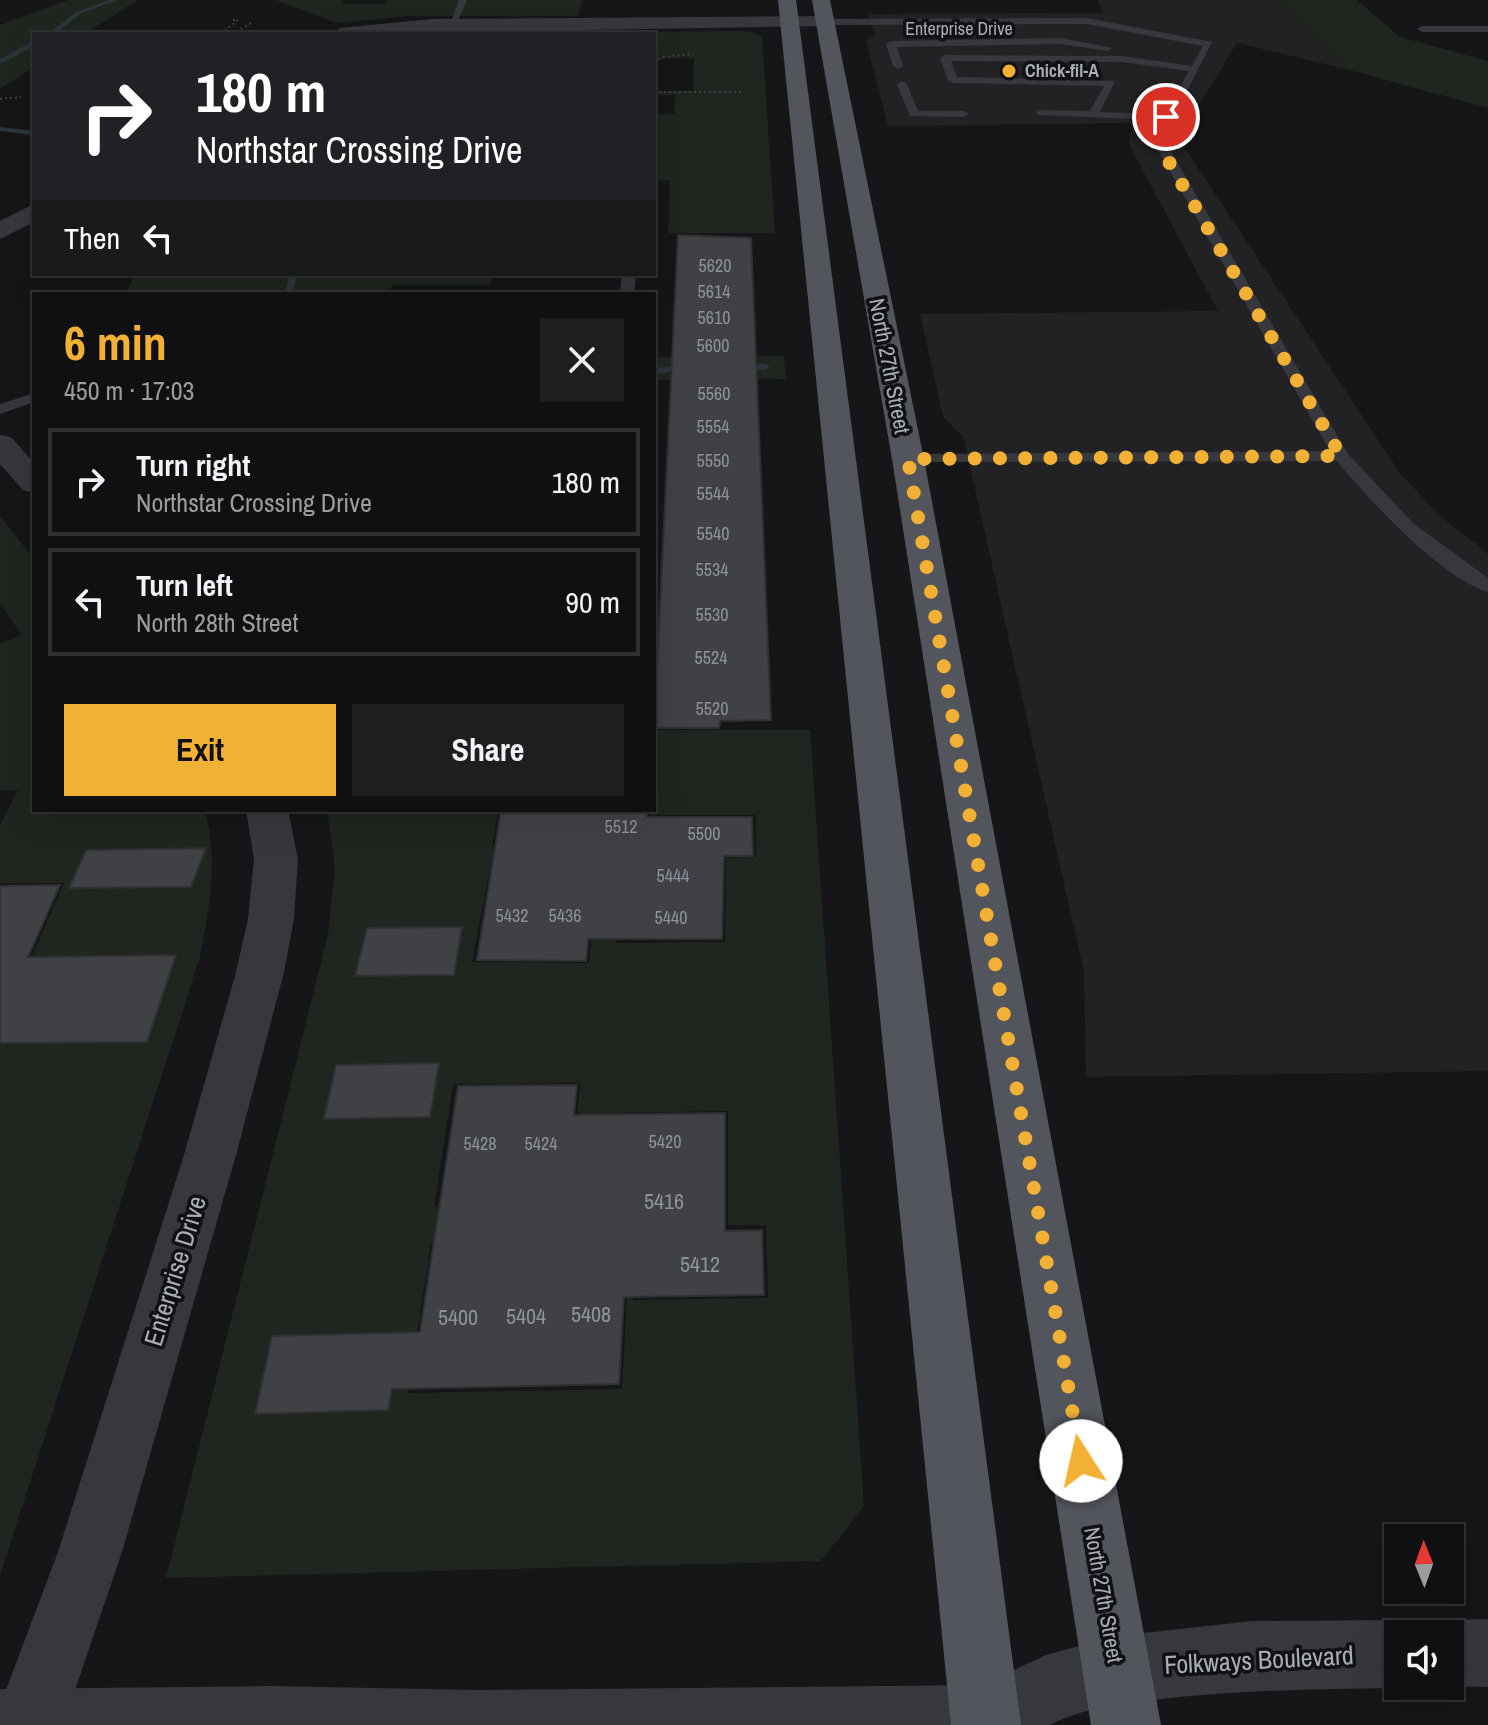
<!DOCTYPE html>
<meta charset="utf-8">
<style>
:root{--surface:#101012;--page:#1e1e20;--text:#f1f3f6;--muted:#9c9d9f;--line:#303032;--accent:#f2b134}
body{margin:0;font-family:"Archivo Narrow",sans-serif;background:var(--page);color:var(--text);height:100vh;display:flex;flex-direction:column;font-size:30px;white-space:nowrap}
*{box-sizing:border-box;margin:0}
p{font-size:26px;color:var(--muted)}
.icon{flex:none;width:44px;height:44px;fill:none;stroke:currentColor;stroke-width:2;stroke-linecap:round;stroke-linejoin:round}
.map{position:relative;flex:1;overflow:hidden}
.panel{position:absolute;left:32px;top:292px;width:624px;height:520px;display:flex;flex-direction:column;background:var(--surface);border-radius:0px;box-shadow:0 8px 32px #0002,0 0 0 2px var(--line)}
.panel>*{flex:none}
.top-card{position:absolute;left:32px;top:32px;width:624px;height:244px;border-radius:0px;box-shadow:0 8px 32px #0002,0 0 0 2px var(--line);background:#202124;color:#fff;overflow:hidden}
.needle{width:52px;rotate:359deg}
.fabs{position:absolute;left:1384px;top:1524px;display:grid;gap:16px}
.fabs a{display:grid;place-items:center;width:80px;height:80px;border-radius:0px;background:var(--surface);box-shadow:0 8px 32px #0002,0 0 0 2px var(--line);font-size:40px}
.pin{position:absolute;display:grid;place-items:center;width:68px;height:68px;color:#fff;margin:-34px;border:4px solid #fff;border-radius:50%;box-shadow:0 2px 8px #0007}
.me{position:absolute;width:88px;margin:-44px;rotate:350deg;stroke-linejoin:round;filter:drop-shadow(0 0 6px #0008)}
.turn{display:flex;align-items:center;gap:28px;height:168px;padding:0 32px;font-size:36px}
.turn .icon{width:104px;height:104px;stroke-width:2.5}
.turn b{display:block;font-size:56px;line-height:68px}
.then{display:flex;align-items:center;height:76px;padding:0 32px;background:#0003;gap:16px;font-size:30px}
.round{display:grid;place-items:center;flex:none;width:84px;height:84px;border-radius:0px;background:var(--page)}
.head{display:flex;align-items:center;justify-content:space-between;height:136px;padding:0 32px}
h1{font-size:48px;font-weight:700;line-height:60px;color:var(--accent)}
.button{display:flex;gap:16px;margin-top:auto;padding:16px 32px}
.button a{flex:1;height:92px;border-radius:0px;background:var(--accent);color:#111;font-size:32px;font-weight:700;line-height:92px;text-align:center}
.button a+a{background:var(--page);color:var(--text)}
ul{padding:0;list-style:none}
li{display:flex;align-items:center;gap:24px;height:108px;margin:0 16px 12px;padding:0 16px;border:4px solid var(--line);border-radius:0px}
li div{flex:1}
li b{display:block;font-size:30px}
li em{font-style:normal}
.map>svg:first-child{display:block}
.built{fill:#222225}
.green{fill:#1e261f;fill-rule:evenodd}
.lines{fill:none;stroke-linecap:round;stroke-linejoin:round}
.stream{fill:#2c353c;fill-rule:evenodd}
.building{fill:#404145;stroke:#303034;stroke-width:2}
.path{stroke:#3d3f44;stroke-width:2;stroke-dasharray:2 3;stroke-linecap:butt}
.service{fill:#37383d;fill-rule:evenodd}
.minor{fill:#37383d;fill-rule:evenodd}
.tertiary{fill:#37383d;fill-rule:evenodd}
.primary{fill:#53555c;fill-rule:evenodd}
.route{stroke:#f2b134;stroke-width:14;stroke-dasharray:0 25.2}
.poi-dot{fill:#f2b134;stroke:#111113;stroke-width:3}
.labels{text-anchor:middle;stroke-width:7;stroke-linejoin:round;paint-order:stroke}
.far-street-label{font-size:18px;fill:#a8adb8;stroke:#111113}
.far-poi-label{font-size:18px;font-weight:bold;fill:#a8adb8;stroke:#111113;text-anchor:start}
.number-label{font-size:18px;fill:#8e929b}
.street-label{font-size:22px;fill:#a8adb8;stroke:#111113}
.near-number-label{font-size:22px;fill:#8e929b}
.near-street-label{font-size:26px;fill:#a8adb8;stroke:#111113}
</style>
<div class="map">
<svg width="1488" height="1725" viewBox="0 0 1488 1725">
<rect width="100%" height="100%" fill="#161618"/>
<!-- built -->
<path class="built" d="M1097 0H1280L1346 69 1237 43 1182 133V144L1400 473 1439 515 1488 554V1071L1086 1077 1084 972 963 436 943 417 920 314 1218 311 1134 154 1129 143 1133 123 888 126 866 40 875 37 868 14 1104 13Z"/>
<!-- green -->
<g class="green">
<path d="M68 0H138L84 34H34V67L0 89V25Z"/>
<path d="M275 0H344L342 4H384L386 0H582L578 16H407L337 23Z"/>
<path d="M1280 0H1357L1400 37 1488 61V108L1346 69Z"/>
<path d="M745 31 762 36 775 233H668L670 181 654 180V115L674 114 675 95H654V34H390ZM658 59 694 58V91H656Z"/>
<path d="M135 274H493L490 285H392L389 294H126Z"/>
<path d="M784 356 786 379 654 380V357Z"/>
<path d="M0 516 34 559V810H205C218 863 210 905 200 957L0 1575V1029L64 883H0V826L18 790H0V644L22 635 0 604Z"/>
<path d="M654 730H810L864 1506 821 1561 166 1578 328 935 335 867 327 810H498L492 847H648L651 810H654ZM655 815H756V857L726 858 725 942 616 943 623 852 652 851ZM490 869 599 870 589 963 472 962ZM580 1083 569 1207H434L453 1084ZM728 1111V1225H766L768 1298 633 1300 635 1234H597L605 1113ZM630 1241 622 1389 408 1393 431 1244Z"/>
</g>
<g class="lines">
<!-- stream -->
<g class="stream">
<path d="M109 0H117L80 14 55 34H48L76 12Z"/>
<path d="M34 41V46L0 64V59Z"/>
<path d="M0 127 34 131V135L0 131Z"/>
<path d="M289 274H297L293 294H285Z"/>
<path d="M735 364H765L770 367 765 370 738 369 735 368Z"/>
<path d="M689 365 692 366V370L654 374V368Z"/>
</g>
</g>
<!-- building -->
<g class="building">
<path d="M678 235 751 238 771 720 720 721 719 728H654Z"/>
<path d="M501 810H648L647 817H752L753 856H724L722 939H588L586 961 477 960Z"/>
<path d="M206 848 191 887 69 888 86 850Z"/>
<path d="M60 885 28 957 176 955 147 1042 0 1043V886Z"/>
<path d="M462 927 454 975 355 976 367 928Z"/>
<path d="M439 1063 430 1117 324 1119 336 1065Z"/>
<path d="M577 1085 574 1115 725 1113V1231L762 1230 764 1295 624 1297 619 1384 392 1389 388 1410 255 1414 272 1336 420 1332 458 1086Z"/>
</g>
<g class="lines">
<!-- path -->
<g class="path">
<path d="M221 34 238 20H233"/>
<path d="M232 34 253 22"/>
<path d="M654 62 663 57 693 54"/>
<path d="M654 92H744"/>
<path d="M0 99 21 97"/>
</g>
<!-- service -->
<g class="service">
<path d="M459 0H467L455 27H449Z"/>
<path d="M1087 18 1212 42 1163 138 1348 454 1414 524 1488 578V592C1443 580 1366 497 1337 461L902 462 900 459 908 454 1330 451 1151 138 1162 120 1037 115V111L1041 110 1090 111 1104 86 953 83 948 80 940 58 945 55 1122 56 1192 66 1203 46 1087 24 825 25 820 22 825 19ZM951 61 1122 62 1189 71 1165 114 1100 112 1115 81 957 77Z"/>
<path d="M1488 26V32H1422L1417 29 1422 26Z"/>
<path d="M1061 38 1112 48 1107 51 1061 44 897 47 903 66 898 69 893 66 886 44 891 41Z"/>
<path d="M902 81 907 84 918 111H964L969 114 964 117 910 116 897 84Z"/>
<path d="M622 274H636L634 294H620Z"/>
<path d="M34 393V402L0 414V404Z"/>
</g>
<!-- minor -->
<g class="minor">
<path d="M825 16 832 18 834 22 832 26 331 34 340 28 433 19Z"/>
<path d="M34 204V222L0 239V221Z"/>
<path d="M0 435 11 437 34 463V493L23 490 0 464Z"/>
<path d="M246 810H288L298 859 294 919 284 972 236 1155 122 1552 63 1725H0V1706L58 1552 184 1155 236 972 248 919 254 859Z"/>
</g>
<!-- tertiary -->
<g class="tertiary">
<path d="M1488 1619V1687L1445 1686H1450V1634H1424L1426 1630 1450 1620Z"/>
<path d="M1398 1620 1422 1630 1424 1634H1398V1686H1403L1398 1688C1321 1689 1247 1690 1170 1698 1129 1703 1087 1706 1050 1725H0V1689L272 1686 476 1690 982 1685 1046 1655 1117 1636 1252 1621Z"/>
</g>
<!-- primary -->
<g class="primary">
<path d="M778 0H796L1021 1725H951Z"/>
<path d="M812 0H830L924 459 1161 1725H1091L892 459Z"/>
</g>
</g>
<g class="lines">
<!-- route -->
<path class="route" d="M1081 1461 908 459 1341 456 1162 150 1157 138 1166 117"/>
</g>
<!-- markers -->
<circle class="poi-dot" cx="1009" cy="71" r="8"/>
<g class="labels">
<!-- far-street labels -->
<g class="far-street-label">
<text x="959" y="35">Enterprise Drive</text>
</g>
<!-- far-poi labels -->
<g class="far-poi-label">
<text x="1025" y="77">Chick-fil-A</text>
</g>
<!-- number labels -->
<g class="number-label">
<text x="715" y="272">5620</text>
<text x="714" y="298">5614</text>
<text x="714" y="324">5610</text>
<text x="713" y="352">5600</text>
<text x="714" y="400">5560</text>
<text x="713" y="433">5554</text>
<text x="713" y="467">5550</text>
<text x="713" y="500">5544</text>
<text x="713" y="540">5540</text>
<text x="712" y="576">5534</text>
<text x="712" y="621">5530</text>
<text x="711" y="664">5524</text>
<text x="712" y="715">5520</text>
<text x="621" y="833">5512</text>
<text x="704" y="840">5500</text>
<text x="673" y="882">5444</text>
<text x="512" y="922">5432</text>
<text x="565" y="922">5436</text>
<text x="671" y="924">5440</text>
<text x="665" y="1148">5420</text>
<text x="480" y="1150">5428</text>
<text x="541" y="1150">5424</text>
</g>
<!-- street labels -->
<g class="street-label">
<text transform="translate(890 366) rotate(79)" y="8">North 27th Street</text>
<text transform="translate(1104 1595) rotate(80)" y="8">North 27th Street</text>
</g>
<!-- near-number labels -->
<g class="near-number-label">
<text x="664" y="1209">5416</text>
<text x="700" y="1272">5412</text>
<text x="591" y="1322">5408</text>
<text x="526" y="1324">5404</text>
<text x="458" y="1325">5400</text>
</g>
<!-- near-street labels -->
<g class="near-street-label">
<text transform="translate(175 1271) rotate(-73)" y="9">Enterprise Drive</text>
<text transform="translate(1259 1660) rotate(-3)" y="9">Folkways Boulevard</text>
</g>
</g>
</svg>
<div class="fabs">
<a><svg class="needle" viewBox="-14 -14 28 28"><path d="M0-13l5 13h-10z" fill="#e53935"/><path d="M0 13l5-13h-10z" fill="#9c9d9f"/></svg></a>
<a><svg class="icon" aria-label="sound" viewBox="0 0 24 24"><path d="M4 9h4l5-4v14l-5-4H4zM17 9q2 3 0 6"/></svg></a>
</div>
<div class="pin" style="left:1166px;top:117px;background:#d93025"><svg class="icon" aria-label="arrive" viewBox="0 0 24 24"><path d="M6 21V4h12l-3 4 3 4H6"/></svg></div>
<svg class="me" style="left:1081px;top:1461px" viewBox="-20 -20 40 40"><circle r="19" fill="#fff"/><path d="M0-13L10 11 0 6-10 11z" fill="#f2b134"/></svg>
<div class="top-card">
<div class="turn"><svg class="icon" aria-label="right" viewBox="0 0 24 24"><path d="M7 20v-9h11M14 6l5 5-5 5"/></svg><div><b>180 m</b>Northstar Crossing Drive</div></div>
<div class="then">Then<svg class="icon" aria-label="left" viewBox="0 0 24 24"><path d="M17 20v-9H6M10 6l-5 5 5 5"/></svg></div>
</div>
<section class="panel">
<div class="head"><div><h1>6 min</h1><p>450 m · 17:03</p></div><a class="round"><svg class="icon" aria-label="close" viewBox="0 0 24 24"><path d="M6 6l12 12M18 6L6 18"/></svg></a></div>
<ul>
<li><svg class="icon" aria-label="right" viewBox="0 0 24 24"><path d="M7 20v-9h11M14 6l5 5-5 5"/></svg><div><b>Turn right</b><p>Northstar Crossing Drive</p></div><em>180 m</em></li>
<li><svg class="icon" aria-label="left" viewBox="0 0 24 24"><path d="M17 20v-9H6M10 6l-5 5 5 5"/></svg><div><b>Turn left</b><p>North 28th Street</p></div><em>90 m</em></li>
</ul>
<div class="button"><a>Exit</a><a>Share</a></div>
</section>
</div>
